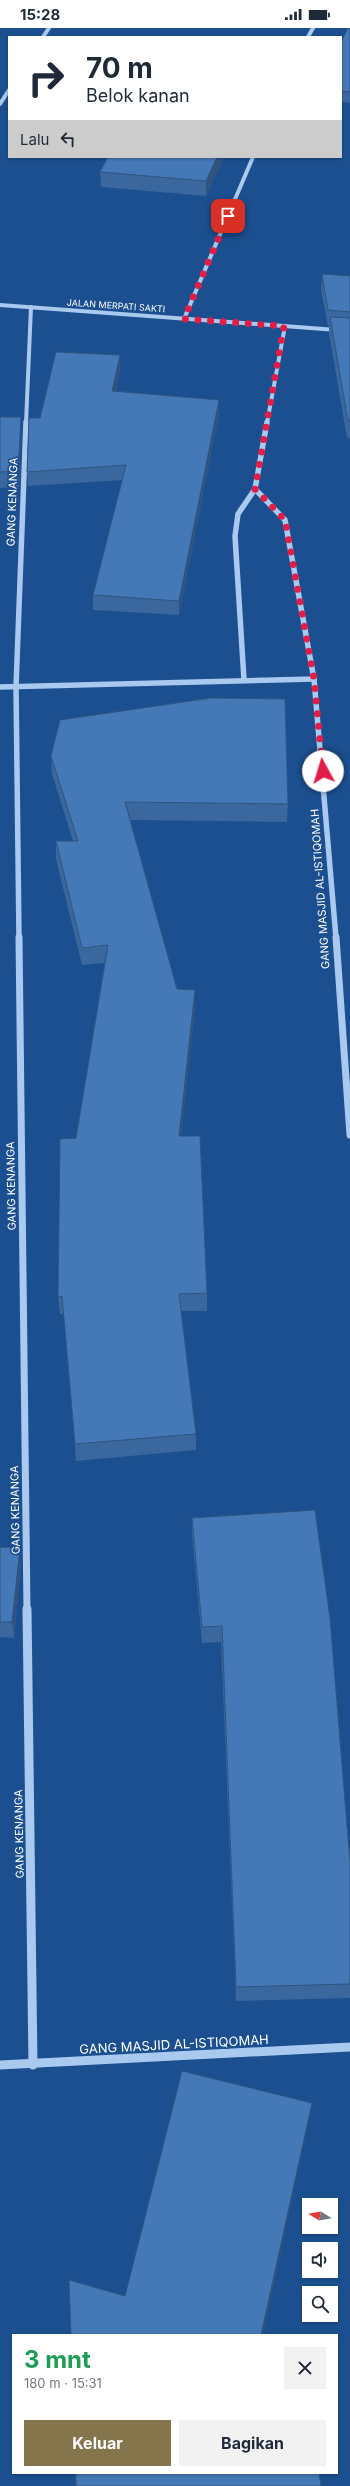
<!DOCTYPE html>
<html lang="id">
<meta charset="utf-8">
<style>
:root{--surface:#fff;--page:#f2f2f3;--text:#1f2937;--muted:#747a83;--accent:#84754c}
body{margin:0;font-family:Inter,sans-serif;background:var(--page);color:var(--text);height:100vh;display:flex;flex-direction:column;font-size:15px;white-space:nowrap}
*{box-sizing:border-box;margin:0}
p{font-size:13px;color:var(--muted)}
.icon{flex:none;width:22px;height:22px;fill:none;stroke:currentColor;stroke-width:2;stroke-linecap:round;stroke-linejoin:round}
.map{position:relative;flex:1;overflow:hidden}
.sheet{position:absolute;left:12px;top:2306px;width:326px;height:140px;display:flex;flex-direction:column;background:var(--surface);border-radius:0px;box-shadow:0 1px 3px #0004}
.sheet>*{flex:none}
.banner{position:absolute;left:8px;top:8px;width:334px;height:122px;border-radius:0px;box-shadow:0 1px 3px #0004;background:#fff;color:var(--text);overflow:hidden}
.needle{width:26px;rotate:281deg}
.tools{position:absolute;left:302px;top:2170px;display:grid;gap:8px}
.tools a{display:grid;place-items:center;width:36px;height:36px;border-radius:0px;background:var(--surface);box-shadow:0 1px 3px #0004;font-size:20px}
.pin{position:absolute;display:grid;place-items:center;width:34px;height:34px;color:#fff;margin:-17px;border-radius:8px;box-shadow:0 2px 6px #0006}
.me{position:absolute;width:44px;margin:-22px;rotate:354deg;stroke-linejoin:round;filter:drop-shadow(0 0 3px #0008)}
.turn{display:flex;align-items:center;gap:14px;height:84px;padding:0 12px;font-size:18px}
.turn .icon{width:52px;height:52px;stroke-width:2.5}
.turn b{display:block;font-size:28px;line-height:34px}
.then{display:flex;align-items:center;height:38px;padding:0 12px;background:#0003;gap:8px;font-size:15px}
.round{display:grid;place-items:center;flex:none;width:42px;height:42px;border-radius:0px;background:var(--page)}
.summary{display:flex;align-items:center;justify-content:space-between;height:68px;padding:0 12px}
h1{font-size:24px;font-weight:700;line-height:30px;color:#1e9e55}
.cta{display:flex;gap:8px;margin-top:auto;padding:8px 12px}
.cta a{flex:1;height:46px;border-radius:0px;background:var(--accent);color:#fff;font-size:16px;font-weight:700;line-height:46px;text-align:center}
.cta a+a{background:var(--page);color:var(--text)}
.status{display:flex;justify-content:space-between;align-items:center;height:28px;padding:0 20px;background:var(--surface);direction:ltr}
.status svg{height:11px;fill:currentColor}
.map>svg:first-child{display:block}
.lines{fill:none;stroke-linecap:round;stroke-linejoin:round}
.minor-far3{stroke:#a9c9ee;stroke-width:4}
.minor-far2{stroke:#a9c9ee;stroke-width:5.5}
.minor-far1{stroke:#a9c9ee;stroke-width:7}
.minor{stroke:#a9c9ee;stroke-width:9}
.wall{fill:#3a679d}
.shaded-wall{fill:#305480}
.building{fill:#4478b7;stroke:#305480}
.route{stroke:#e11d48;stroke-width:7;stroke-dasharray:0 12.6}
.labels{text-anchor:middle;stroke-width:3.5;stroke-linejoin:round;paint-order:stroke}
.far-street-label{font-size:9px;fill:#fff;stroke:#1b4f8f}
.street-label{font-size:11px;fill:#fff;stroke:#1b4f8f}
.near-street-label{font-size:13px;fill:#fff;stroke:#1b4f8f}
</style>
<div class="status"><b>15:28</b><svg viewBox="0 0 49 12"><path d="M0 12V9h3v3zM5 12V6h3v6zM10 12V3h3v9zM15 12V0h3v12zM26 1h20v11H26zM47 4h2v5h-2z"/></svg></div>
<div class="map">
<svg width="350" height="2458" viewBox="0 0 350 2458">
<rect width="100%" height="100%" fill="#1b4f8f"/>
<g class="lines">
<!-- minor-far3 -->
<g class="minor-far3">
<path d="M43 9 49 0"/>
<path d="M308 9 313 0"/>
<path d="M0 76 9 62"/>
<path d="M0 277 350 303"/>
<path d="M184 291 253 129"/>
<path d="M26 395 31 279"/>
<path d="M267 395 285 298"/>
</g>
<!-- minor-far2 -->
<g class="minor-far2">
<path d="M255 461 285 492 314 651 336 910"/>
<path d="M244 652 235 508 238 486 255 461 267 394"/>
<path d="M0 659 314 651"/>
<path d="M19 910 16 659 26 394"/>
</g>
<!-- minor-far1 -->
<g class="minor-far1">
<path d="M19 909 27 1582"/>
<path d="M336 909 350 1107"/>
</g>
<!-- minor -->
<g class="minor">
<path d="M27 1581 33 2037"/>
<path d="M0 2037 350 2019"/>
</g>
</g>
<!-- wall -->
<g class="wall">
<path d="M350 0V75L341 74V14Z"/>
<path d="M108 129H224L206 168 101 159 100 144Z"/>
<path d="M322 246 350 248V410H347L329 305V298H328L321 262Z"/>
<path d="M120 327V341L116 363 219 372V386L179 587 93 582V567L122 452 28 458 27 444Z"/>
<path d="M0 389 21 404 19 459 0 460Z"/>
<path d="M51 728 288 776 287 794 130 792 177 961 195 979 181 1108 207 1265V1283H181L196 1406V1422L76 1433 64 1286H60L58 1269 76 1110 105 935 82 937 56 831V813H73L52 746Z"/>
<path d="M192 1490 350 1834V1970L236 1973 221 1614 202 1615 192 1506Z"/>
<path d="M0 1519 21 1536 14 1610 0 1609Z"/>
</g>
<!-- shaded-wall -->
<g class="shaded-wall">
<path d="M217 129H224L206 168V153Z"/>
<path d="M120 327V341L113 377 112 363Z"/>
<path d="M219 372V386L179 587V573Z"/>
<path d="M21 389V404L19 459 18 443Z"/>
<path d="M195 962V979L179 1126V1108Z"/>
<path d="M20 1520 21 1536 14 1610 12 1594Z"/>
<path d="M312 2075 310 2088 263 2307H261Z"/>
</g>
<!-- building -->
<g class="building">
<path d="M348 0H350V64L341 63V14Z"/>
<path d="M108 129H217L206 153 100 144Z"/>
<path d="M322 246 350 248V284L328 282Z"/>
<path d="M330 289 350 290V393H348Z"/>
<path d="M56 324 120 327 112 363 219 372 179 573 93 567 126 437 27 444 29 390H40Z"/>
<path d="M0 389H21L18 443 0 444Z"/>
<path d="M211 670 285 671 288 776 125 774 177 961 195 962 179 1108H200L207 1265 179 1266 196 1406 75 1416 62 1268 58 1269 60 1111 76 1110 108 917 82 920 56 813H78L51 728 60 692Z"/>
<path d="M315 1482 330 1590 350 1834V1956L236 1959 222 1598 202 1599 192 1490Z"/>
<path d="M0 1519 20 1520 12 1594H0Z"/>
<path d="M182 2043 312 2075 261 2307H71L69 2252 125 2268Z"/>
<path d="M76 2445H319L321 2458H76Z"/>
</g>
<g class="lines">
<!-- route -->
<path class="route" d="M228 188 184 291 284 298 255 461 285 492 314 651 323 743"/>
</g>
<g class="labels">
<!-- far-street labels -->
<g class="far-street-label">
<text transform="translate(116 278) rotate(4)" y="3">JALAN MERPATI SAKTI</text>
</g>
<!-- street labels -->
<g class="street-label">
<text transform="translate(12 474) rotate(-88)" y="4">GANG KENANGA</text>
<text transform="translate(320 861) rotate(-94)" y="4">GANG MASJID AL-ISTIQOMAH</text>
<text transform="translate(11 1158) rotate(-91)" y="4">GANG KENANGA</text>
<text transform="translate(15 1482) rotate(-91)" y="4">GANG KENANGA</text>
<text transform="translate(19 1806) rotate(-91)" y="4">GANG KENANGA</text>
</g>
<!-- near-street labels -->
<g class="near-street-label">
<text transform="translate(174 2016) rotate(-3)" y="5">GANG MASJID AL-ISTIQOMAH</text>
</g>
</g>
</svg>
<div class="tools">
<a><svg class="needle" viewBox="-14 -14 28 28"><path d="M0-13l5 13h-10z" fill="#e53935"/><path d="M0 13l5-13h-10z" fill="#747a83"/></svg></a>
<a><svg class="icon" aria-label="sound" viewBox="0 0 24 24"><path d="M4 9h4l5-4v14l-5-4H4zM17 9q2 3 0 6"/></svg></a>
<a><svg class="icon" aria-label="search" viewBox="0 0 24 24"><circle cx="10" cy="10" r="6"/><path d="M15 15l6 6"/></svg></a>
</div>
<div class="pin" style="left:228px;top:188px;background:#d93025"><svg class="icon" aria-label="arrive" viewBox="0 0 24 24"><path d="M6 21V4h12l-3 4 3 4H6"/></svg></div>
<svg class="me" style="left:323px;top:743px" viewBox="-20 -20 40 40"><circle r="19" fill="#fff"/><path d="M0-13L10 11 0 6-10 11z" fill="#e11d48"/></svg>
<div class="banner">
<div class="turn"><svg class="icon" aria-label="right" viewBox="0 0 24 24"><path d="M7 20v-9h11M14 6l5 5-5 5"/></svg><div><b>70 m</b>Belok kanan</div></div>
<div class="then">Lalu<svg class="icon" aria-label="left" viewBox="0 0 24 24"><path d="M17 20v-9H6M10 6l-5 5 5 5"/></svg></div>
</div>
<section class="sheet">
<div class="summary"><div><h1>3 mnt</h1><p>180 m · 15:31</p></div><a class="round"><svg class="icon" aria-label="close" viewBox="0 0 24 24"><path d="M6 6l12 12M18 6L6 18"/></svg></a></div>
<div class="cta"><a>Keluar</a><a>Bagikan</a></div>
</section>
</div>
